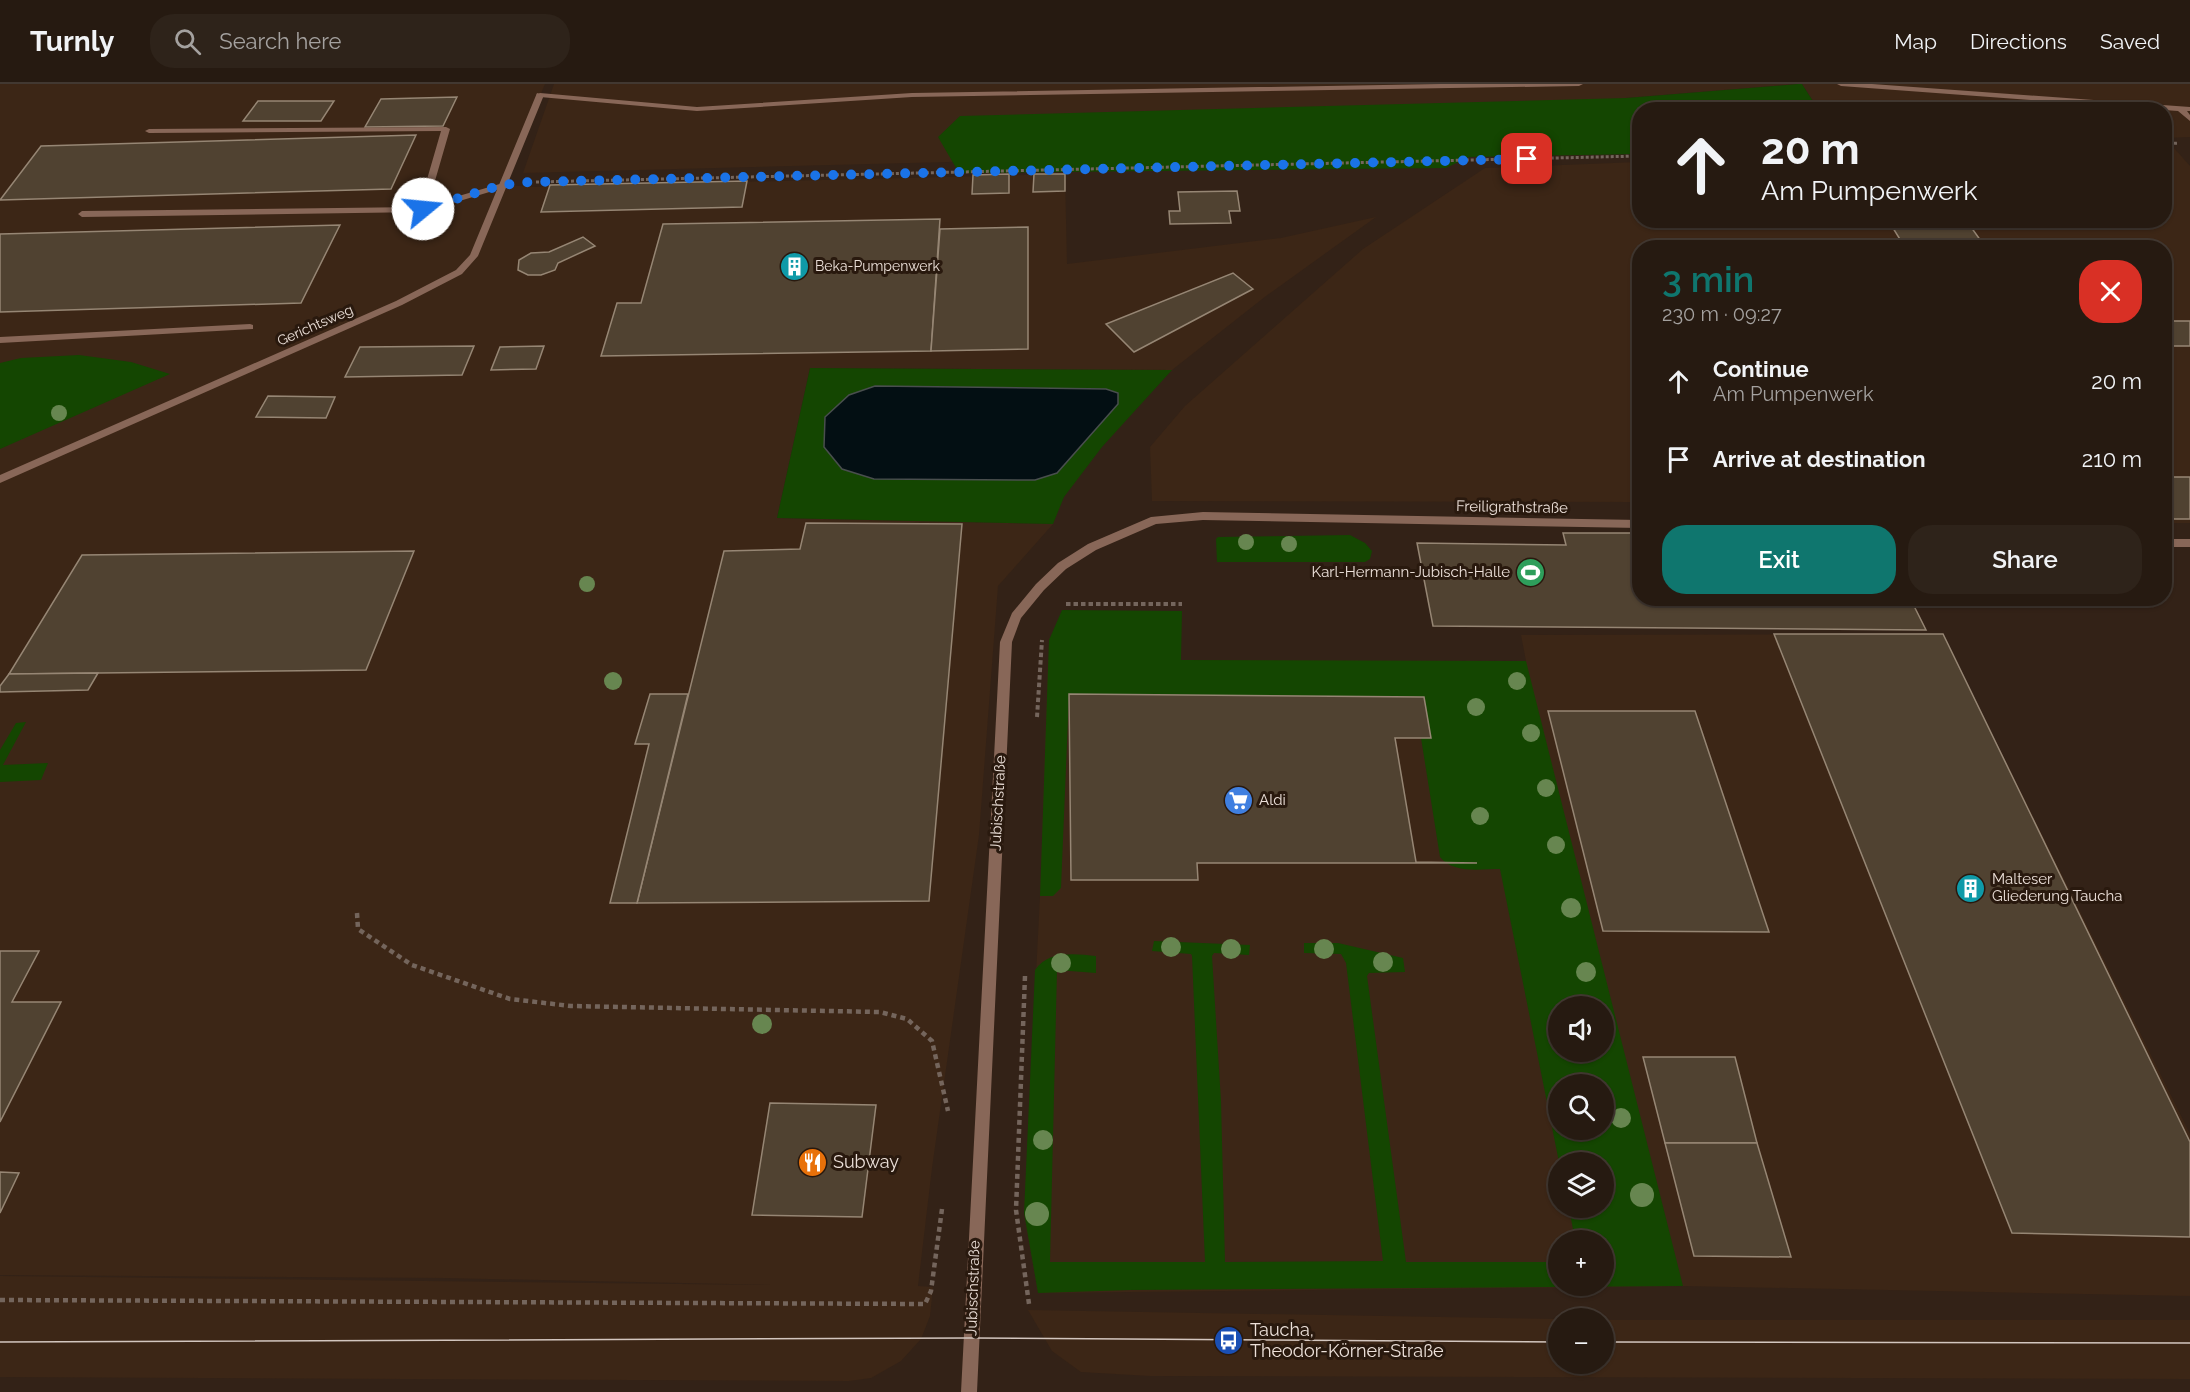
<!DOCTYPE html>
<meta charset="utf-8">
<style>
:root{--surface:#261a11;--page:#2e231a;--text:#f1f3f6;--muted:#a4a19f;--line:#423831;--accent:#0f766e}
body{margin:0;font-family:Raleway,sans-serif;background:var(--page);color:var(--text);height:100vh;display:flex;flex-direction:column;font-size:22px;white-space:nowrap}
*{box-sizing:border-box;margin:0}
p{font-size:20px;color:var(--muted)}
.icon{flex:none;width:33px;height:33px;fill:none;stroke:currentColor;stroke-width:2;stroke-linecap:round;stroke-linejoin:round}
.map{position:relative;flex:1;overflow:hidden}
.sheet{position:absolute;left:1632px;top:156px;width:540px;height:366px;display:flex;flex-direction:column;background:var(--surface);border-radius:24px;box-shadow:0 2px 4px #0004,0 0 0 2px var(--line)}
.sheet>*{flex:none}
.top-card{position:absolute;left:1632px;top:18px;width:540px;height:126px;border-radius:24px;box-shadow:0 2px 4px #0004,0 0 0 2px var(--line);background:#261a11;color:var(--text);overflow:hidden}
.fabs{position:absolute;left:1548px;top:912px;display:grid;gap:12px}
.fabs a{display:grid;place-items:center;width:66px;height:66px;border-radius:50%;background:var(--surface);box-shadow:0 2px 4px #0004,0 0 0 2px var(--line);font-size:30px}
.pin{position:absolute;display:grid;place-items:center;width:51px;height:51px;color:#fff;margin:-26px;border-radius:12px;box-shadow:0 3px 9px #0006}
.me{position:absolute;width:66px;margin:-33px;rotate:73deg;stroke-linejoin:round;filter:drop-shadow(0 0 4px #0008)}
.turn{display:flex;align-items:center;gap:21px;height:126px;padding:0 30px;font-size:27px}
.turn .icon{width:78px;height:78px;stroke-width:2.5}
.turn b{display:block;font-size:42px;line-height:51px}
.round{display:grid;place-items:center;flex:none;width:63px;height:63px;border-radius:24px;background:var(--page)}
.head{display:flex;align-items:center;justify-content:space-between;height:102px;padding:0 30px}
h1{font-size:36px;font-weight:600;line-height:45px;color:var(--accent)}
.primary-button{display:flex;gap:12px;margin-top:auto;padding:12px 30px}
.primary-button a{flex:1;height:69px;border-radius:24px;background:var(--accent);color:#fff;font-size:24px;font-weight:600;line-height:69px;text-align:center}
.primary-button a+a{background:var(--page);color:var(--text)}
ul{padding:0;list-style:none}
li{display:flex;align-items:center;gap:18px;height:78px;padding:0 30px}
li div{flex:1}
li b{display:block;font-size:22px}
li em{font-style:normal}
header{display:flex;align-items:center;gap:36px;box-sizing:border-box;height:84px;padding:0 30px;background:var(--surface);border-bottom:2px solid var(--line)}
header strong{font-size:28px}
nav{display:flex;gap:33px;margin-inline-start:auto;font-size:21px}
.search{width:420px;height:54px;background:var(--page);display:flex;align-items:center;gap:15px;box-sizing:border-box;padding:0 21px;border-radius:24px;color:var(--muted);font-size:22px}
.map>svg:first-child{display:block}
.built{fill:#3c2616;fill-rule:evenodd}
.green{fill:#144601;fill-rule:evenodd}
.water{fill:#030f13;stroke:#494e4e;stroke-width:1.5}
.building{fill:#504231;stroke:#968674;stroke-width:1.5}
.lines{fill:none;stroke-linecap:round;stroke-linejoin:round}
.path-far2{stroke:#74655c;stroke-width:3;stroke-dasharray:3 2;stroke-linecap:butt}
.path-far1{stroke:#74655c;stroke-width:4;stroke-dasharray:4.5 3;stroke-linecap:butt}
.path{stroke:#74655c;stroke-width:4.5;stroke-dasharray:5 4;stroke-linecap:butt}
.lane{fill:#886758;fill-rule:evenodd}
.street{fill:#886758;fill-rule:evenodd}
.tram{stroke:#d3c6bf;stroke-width:1.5}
.tree{fill:#678650}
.route{stroke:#1a73e8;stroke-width:10;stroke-dasharray:0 18}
.labels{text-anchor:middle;stroke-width:6;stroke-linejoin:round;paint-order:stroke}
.far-poi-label{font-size:14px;fill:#ece0d9;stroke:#29190e;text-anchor:start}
.far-street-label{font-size:14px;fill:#ece0d9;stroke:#29190e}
.street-label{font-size:15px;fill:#ece0d9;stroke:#29190e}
.poi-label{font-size:15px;fill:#ece0d9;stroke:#29190e;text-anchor:start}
.near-poi-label{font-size:18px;fill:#ece0d9;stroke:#29190e;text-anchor:start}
</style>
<header>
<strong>Turnly</strong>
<div class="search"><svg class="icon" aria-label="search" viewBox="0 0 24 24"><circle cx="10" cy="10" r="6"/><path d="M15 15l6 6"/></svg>Search here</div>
<nav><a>Map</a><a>Directions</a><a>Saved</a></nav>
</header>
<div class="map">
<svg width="2190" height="1308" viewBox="0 0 2190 1308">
<rect width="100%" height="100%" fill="#332217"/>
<!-- built -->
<g class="built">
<path d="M0 0H545L503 101 534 103 1065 90 1067 180 1281 154 1376 133 1266 212 1172 286 810 284 777 434 1053 440 998 502 979 751 932 1084 918 1202 933 1203 930 1232 921 1255 901 1277 871 1294 849 1297 0 1293V1192L771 1201 444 1194 0 1191Z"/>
<path d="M554 0H1798L1626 14 1417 66 523 89Z"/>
<path d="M1802 0H2190V53L2165 54 2164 26 1818 25Z"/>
<path d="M2165 64H2174L2190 82V439H2165L2164 164H1640L1639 418 1152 417 1150 363 1185 322 1363 165 1485 84 1639 78 1640 136H2164Z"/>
<path d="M1943 550 2190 1050V1212L1683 1202 1038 1209 1024 1129 1040 812 1048 576 1526 577 1521 551ZM1558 922H1604V968H1558ZM1558 1000H1604V1046H1558ZM1558 1078H1604V1124H1558ZM1558 1156H1604V1202H1558Z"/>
<path d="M1028 1226 1558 1235V1280H1604V1236H2190V1295L1150 1292 1081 1288 1052 1267Z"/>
</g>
<!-- green -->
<g class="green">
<path d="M1798 0H1802L1818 25 1640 26 1639 70 1469 73 1446 84 959 89 938 53 960 32 1626 14Z"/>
<path d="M79 271 131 278 170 290 0 365V279L21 274Z"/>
<path d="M810 284 1172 286 1102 363 1064 413 1053 440 777 434Z"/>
<path d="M1350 451 1365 459 1372 467 1370 475 1365 478H1217L1216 455 1218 453Z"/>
<path d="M1062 526 1182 527 1181 576 1526 577 1683 1202 1130 1206 1038 1209 1024 1129 1035 886C1048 866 1076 870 1096 872V889L1057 886 1050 1178H1205L1192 872 1191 870 1152 867 1154 857 1250 861 1249 871 1214 869 1212 872 1221 1017 1225 1178 1383 1177 1346 879 1341 870 1304 869V859H1338L1403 874 1405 888 1369 889 1367 892 1406 1178H1558V1202H1604V1156H1575L1569 1124H1604V1078H1559L1500 785C1481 785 1453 790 1440 773L1421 654 1431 653 1424 613 1069 610 1061 804 1053 812H1040L1049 556ZM1558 922H1604V968H1558ZM1558 1000H1604V1046H1558Z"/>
<path d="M26 638 3 681 48 679 41 696 0 698V666L16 639Z"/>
</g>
<!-- water -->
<path class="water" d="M875 302 1106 305 1118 309V320L1057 389 1035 396 874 395 842 385 824 363 825 333 849 311Z"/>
<!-- building -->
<g class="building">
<path d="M457 13 443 42 365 43 381 15Z"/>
<path d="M258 17H334L321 37H243Z"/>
<path d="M416 51 391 105 0 116 41 62Z"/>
<path d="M1009 90V109L972 110 973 91Z"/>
<path d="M1034 90H1065V107L1033 108Z"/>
<path d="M747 97 742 123 541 128 550 101Z"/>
<path d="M1237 107 1240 127H1229L1231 139 1170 140 1169 127H1180L1178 108Z"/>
<path d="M940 135 931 267 601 272 617 219H641L663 140Z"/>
<path d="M1888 136H1966L1981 157H1901Z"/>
<path d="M340 141 301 219 0 228V150Z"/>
<path d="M1028 143V265L931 267 940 145Z"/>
<path d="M583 153 595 162 558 179 555 186 541 191H528L518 186 519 176 531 169 549 168Z"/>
<path d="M1233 189 1253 205 1134 268 1106 240Z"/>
<rect x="2164" y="237" width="26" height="25"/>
<path d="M474 262 462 291 345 293 360 263Z"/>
<path d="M544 262 536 285 491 286 500 263Z"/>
<path d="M268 312 335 313 326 334 256 333Z"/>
<path d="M2164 393H2190V435H2174L2164 422Z"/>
<path d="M806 439 962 440 929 817 637 819 724 467 800 465Z"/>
<path d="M1563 449H1640V514H1910L1926 546 1433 542 1417 459 1566 461Z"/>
<path d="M414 467 366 586 9 590 82 471Z"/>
<path d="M1774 550H1943L2190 1058V1153L2012 1149Z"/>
<path d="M98 589 88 606 0 608V602L9 590Z"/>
<path d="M650 610H688L637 819H610L649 660H635Z"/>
<path d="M1069 610 1424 613 1431 654H1395L1416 778 1477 779H1197L1198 796H1071Z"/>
<path d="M1548 627H1695L1769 848 1603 847Z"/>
<path d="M0 867H39L12 918H61L0 1038Z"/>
<path d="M1643 973H1735L1757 1059H1665Z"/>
<path d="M770 1019 876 1021 862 1133 752 1131Z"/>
<path d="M1665 1059H1757L1791 1173 1694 1172Z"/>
<path d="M0 1088 19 1089 0 1129Z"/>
</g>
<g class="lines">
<!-- path-far2 -->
<g class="path-far2">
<path d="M2164 60 2179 59"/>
<path d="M536 98 1640 72"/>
</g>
<!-- path-far1 -->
<g class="path-far1">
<path d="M1066 520H1182"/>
<path d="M1037 633 1042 556"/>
</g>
<!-- path -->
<g class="path">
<path d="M357 829 358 845 412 881 510 915 571 922 880 928 907 935 932 957 948 1027"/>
<path d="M1025 892 1016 1126 1029 1220"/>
<path d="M0 1216 925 1220 931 1207 942 1125"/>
</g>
<!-- lane -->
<g class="lane">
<path d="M1440 0H1583L1579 2 912 13 697 27 540 13 536 11 540 9 697 23 912 9Z"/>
<path d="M1837 0H1872L2190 23V27H2187L2190 31V37L2178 27 2164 26 1841 2Z"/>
<path d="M446 43 450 45 428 121 503 99H506V103L423 128 82 133 78 130 82 127 419 123 441 47 149 49 145 47 149 45Z"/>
<path d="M250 240 253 241V245L0 259V253Z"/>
</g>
<!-- street -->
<g class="street">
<path d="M537 9 544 11 478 172 462 190 402 221 0 399V391L396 217 456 186 470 171Z"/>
<path d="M1203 428 1640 436V444L1203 436 1156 440 1096 466 1066 485 1044 506 1021 534 1012 558 977 1308H961L1000 558 1012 529 1036 500 1058 479 1088 460 1151 433Z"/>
<rect x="2164" y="455" width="26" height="8"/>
</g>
<!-- tram -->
<g class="tram">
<path d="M0 1258 971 1254 1558 1258"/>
<path d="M1604 1258 2190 1259"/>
</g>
</g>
<!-- trees -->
<g class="tree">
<circle cx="59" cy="329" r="8"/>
<circle cx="1246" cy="458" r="8"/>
<circle cx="1289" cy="460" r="8"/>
<circle cx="587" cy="500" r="8"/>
<circle cx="613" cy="597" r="9"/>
<circle cx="1517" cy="597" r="9"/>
<circle cx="1476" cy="623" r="9"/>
<circle cx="1531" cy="649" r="9"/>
<circle cx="1546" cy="704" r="9"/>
<circle cx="1480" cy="732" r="9"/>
<circle cx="1556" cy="761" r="9"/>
<circle cx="1571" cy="824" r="10"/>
<circle cx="1171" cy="863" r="10"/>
<circle cx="1231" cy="865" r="10"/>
<circle cx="1324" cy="865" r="10"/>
<circle cx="1383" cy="878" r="10"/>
<circle cx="1061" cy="879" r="10"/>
<circle cx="1586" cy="888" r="10"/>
<circle cx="762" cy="940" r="10"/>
<circle cx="1621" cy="1034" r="10"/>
<circle cx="1043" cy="1056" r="10"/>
<circle cx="1642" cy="1111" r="12"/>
<circle cx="1037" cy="1130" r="12"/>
</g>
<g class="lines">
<!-- route -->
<path class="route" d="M423 125 502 101 530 98 1527 75"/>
</g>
<!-- icons -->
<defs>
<symbol id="building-disc" viewBox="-11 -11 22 22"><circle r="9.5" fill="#0f9aa8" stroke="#29190e"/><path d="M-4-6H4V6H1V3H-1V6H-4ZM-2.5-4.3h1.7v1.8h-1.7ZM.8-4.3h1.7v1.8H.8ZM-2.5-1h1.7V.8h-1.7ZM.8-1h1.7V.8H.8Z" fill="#fff"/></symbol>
<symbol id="stadium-disc" viewBox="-11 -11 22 22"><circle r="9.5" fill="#2e9e5b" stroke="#29190e"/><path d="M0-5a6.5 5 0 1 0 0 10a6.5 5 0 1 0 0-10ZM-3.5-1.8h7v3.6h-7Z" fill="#fff"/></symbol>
<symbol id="supermarket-disc" viewBox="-11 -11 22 22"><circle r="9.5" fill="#3f7fe0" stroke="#29190e"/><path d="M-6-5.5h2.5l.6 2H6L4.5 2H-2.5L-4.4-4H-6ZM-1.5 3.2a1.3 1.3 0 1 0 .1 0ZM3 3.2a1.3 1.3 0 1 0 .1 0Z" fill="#fff"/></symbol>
<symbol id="restaurant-disc" viewBox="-11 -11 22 22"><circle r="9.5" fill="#e8710a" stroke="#29190e"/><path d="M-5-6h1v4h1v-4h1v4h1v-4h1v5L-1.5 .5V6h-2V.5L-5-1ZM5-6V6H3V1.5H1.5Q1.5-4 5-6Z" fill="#fff"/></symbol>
<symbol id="bus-disc" viewBox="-11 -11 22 22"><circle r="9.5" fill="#1a4fb4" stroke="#29190e"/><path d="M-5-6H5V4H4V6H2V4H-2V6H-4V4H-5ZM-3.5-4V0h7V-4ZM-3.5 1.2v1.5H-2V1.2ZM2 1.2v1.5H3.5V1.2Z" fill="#fff"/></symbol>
</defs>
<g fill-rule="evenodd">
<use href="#building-disc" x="778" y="166" width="33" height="33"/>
<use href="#stadium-disc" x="1514" y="472" width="33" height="33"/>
<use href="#supermarket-disc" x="1222" y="700" width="33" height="33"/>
<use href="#building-disc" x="1954" y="788" width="33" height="33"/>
<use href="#restaurant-disc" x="796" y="1062" width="33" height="33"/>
<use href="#bus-disc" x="1212" y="1240" width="33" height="33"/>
</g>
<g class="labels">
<!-- far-poi labels -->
<g class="far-poi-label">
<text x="815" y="187">Beka-Pumpenwerk</text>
</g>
<!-- far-street labels -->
<g class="far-street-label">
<text transform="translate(315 241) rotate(-24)" y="5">Gerichtsweg</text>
</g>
<!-- street labels -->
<g class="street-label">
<text transform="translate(1512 423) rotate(1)" y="5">Freiligrathstraße</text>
<text transform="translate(998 719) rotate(-87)" y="5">Jubischstraße</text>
<text transform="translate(973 1204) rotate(-88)" y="5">Jubischstraße</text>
</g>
<!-- poi labels -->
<g class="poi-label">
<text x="1510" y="493" text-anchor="end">Karl-Hermann-Jubisch-Halle</text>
<text x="1259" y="721">Aldi</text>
<text x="1992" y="800">Malteser<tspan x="1992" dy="17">Gliederung Taucha</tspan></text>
</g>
<!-- near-poi labels -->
<g class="near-poi-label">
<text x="833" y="1084">Subway</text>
<text x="1250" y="1252">Taucha,<tspan x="1250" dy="21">Theodor-Körner-Straße</tspan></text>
</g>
</g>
</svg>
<div class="fabs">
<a><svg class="icon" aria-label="sound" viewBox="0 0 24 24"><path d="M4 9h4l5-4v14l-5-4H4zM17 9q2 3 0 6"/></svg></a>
<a><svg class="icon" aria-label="search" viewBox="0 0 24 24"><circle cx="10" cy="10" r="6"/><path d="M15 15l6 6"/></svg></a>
<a><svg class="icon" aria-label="layers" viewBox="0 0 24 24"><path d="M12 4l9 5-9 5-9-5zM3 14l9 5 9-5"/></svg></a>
<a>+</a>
<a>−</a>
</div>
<div class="pin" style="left:1527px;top:75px;background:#d93025"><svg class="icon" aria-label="arrive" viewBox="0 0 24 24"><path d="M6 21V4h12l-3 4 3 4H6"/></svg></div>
<svg class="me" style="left:423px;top:125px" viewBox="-20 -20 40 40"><circle r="19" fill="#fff"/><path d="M0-13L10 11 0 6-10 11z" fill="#1a73e8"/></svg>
<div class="top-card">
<div class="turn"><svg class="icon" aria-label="ahead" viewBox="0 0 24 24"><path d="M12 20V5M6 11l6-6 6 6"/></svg><div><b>20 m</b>Am Pumpenwerk</div></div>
</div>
<section class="sheet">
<div class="head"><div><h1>3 min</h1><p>230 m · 09:27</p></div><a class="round" style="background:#d93025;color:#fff"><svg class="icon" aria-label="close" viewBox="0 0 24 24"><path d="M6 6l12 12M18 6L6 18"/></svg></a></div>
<ul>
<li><svg class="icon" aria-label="ahead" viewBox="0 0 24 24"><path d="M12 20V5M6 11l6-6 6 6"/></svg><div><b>Continue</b><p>Am Pumpenwerk</p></div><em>20 m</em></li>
<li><svg class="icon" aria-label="arrive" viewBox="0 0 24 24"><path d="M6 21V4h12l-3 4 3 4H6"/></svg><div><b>Arrive at destination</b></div><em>210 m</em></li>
</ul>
<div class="primary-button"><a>Exit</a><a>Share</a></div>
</section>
</div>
